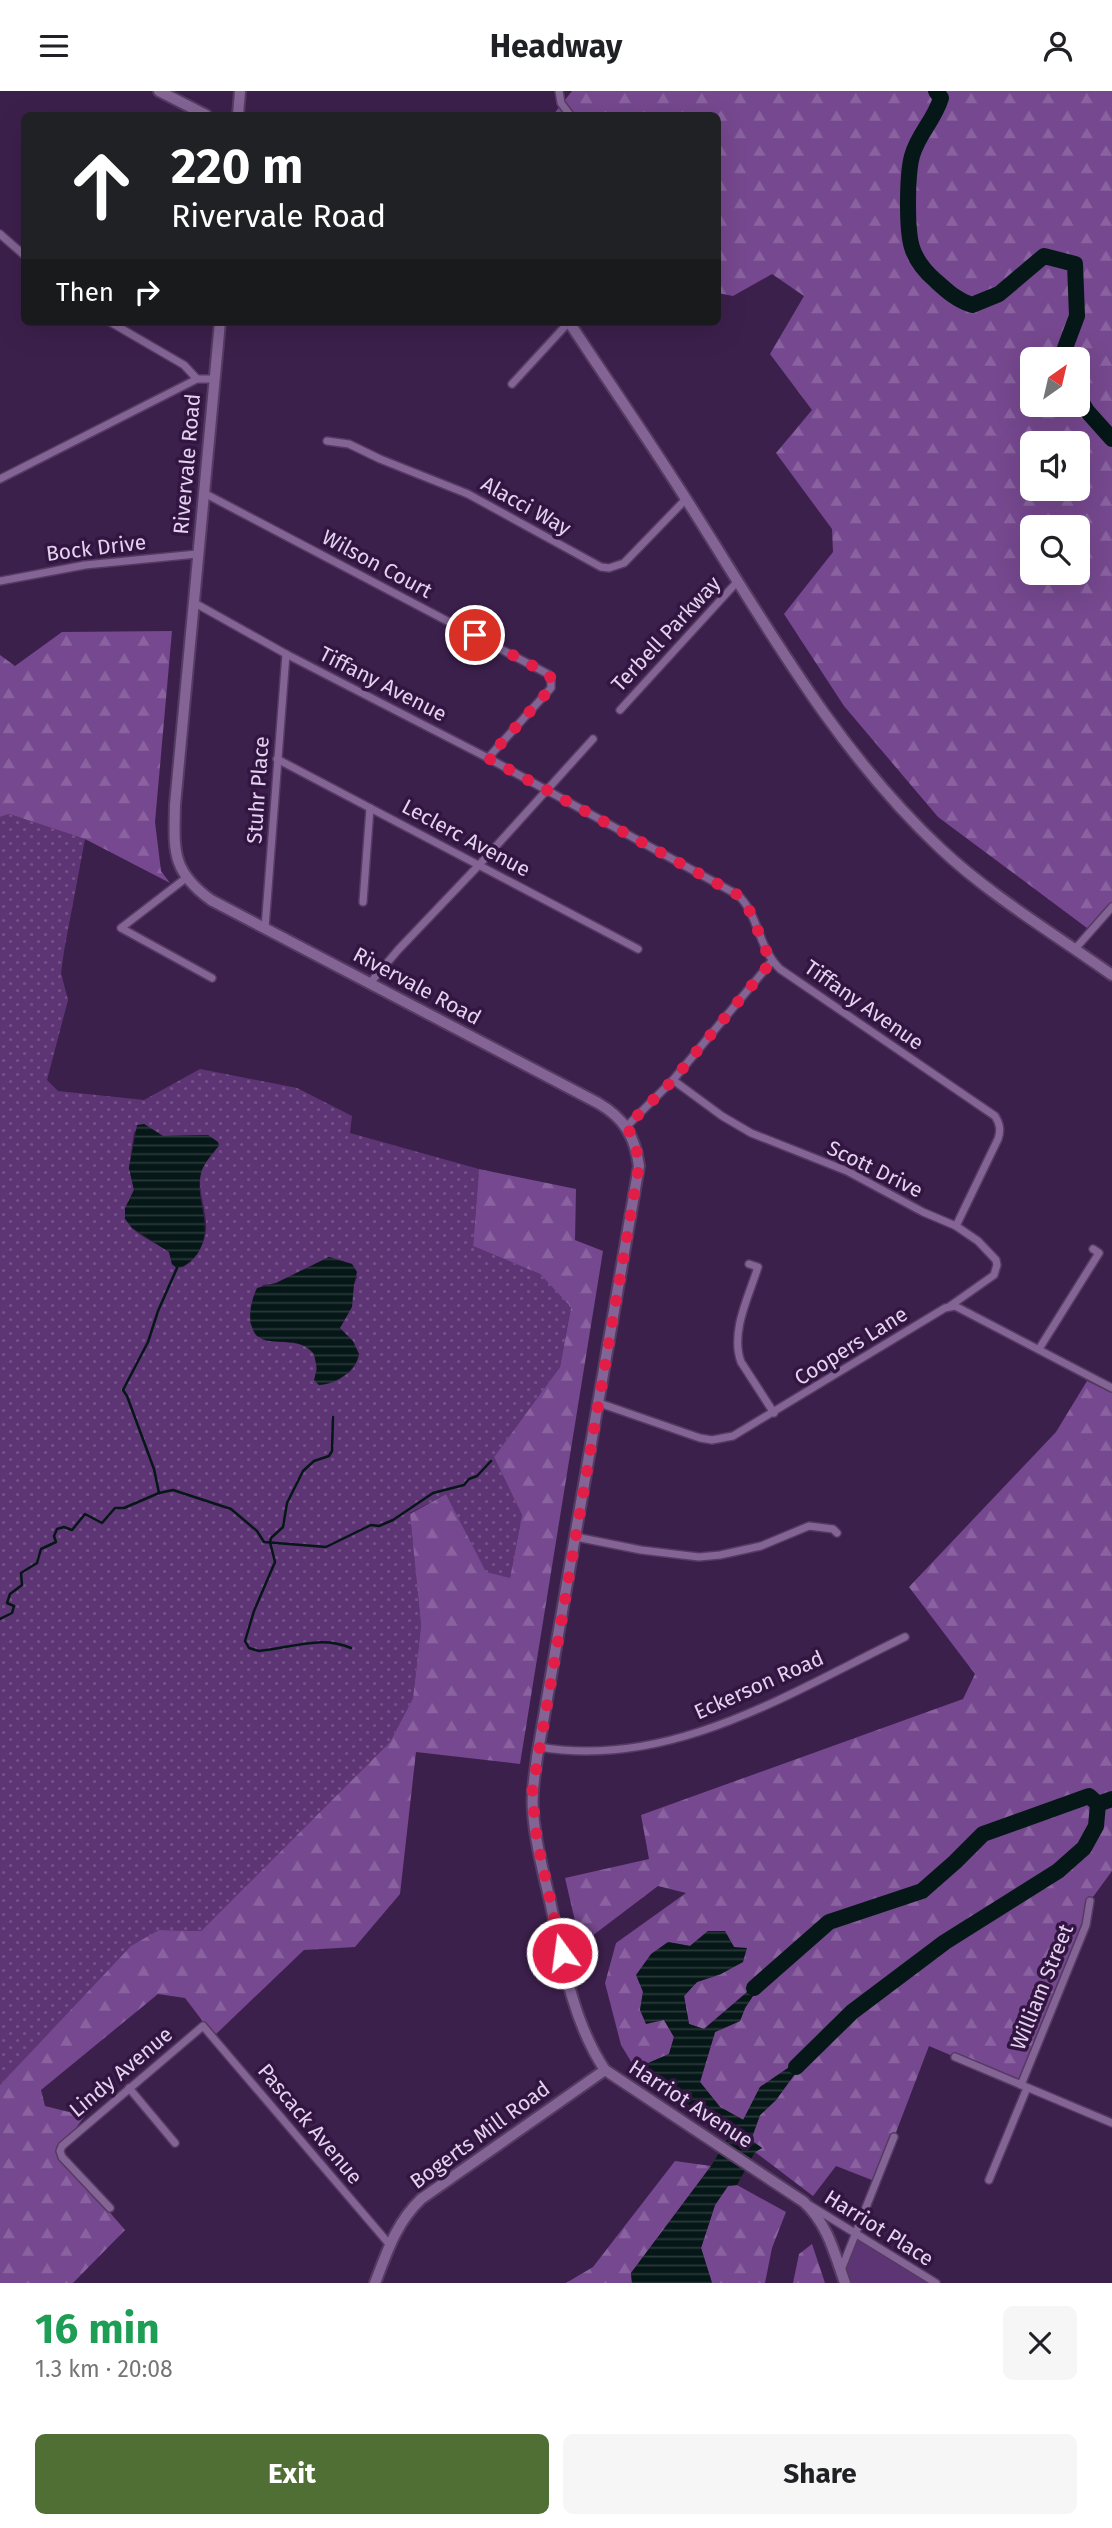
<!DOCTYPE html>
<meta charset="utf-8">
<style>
:root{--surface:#fff;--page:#f6f6f6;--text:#202124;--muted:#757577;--accent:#506f34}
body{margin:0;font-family:"Fira Sans",sans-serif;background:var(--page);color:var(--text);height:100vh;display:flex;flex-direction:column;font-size:26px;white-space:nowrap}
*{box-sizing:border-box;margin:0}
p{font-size:23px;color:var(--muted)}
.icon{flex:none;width:38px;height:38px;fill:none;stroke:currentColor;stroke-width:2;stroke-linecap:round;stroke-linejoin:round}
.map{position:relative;height:2192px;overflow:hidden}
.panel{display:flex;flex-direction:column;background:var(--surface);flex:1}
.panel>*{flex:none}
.hud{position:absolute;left:21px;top:21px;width:700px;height:214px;border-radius:10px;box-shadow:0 7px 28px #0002;background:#202124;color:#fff;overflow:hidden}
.needle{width:46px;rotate:34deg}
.fabs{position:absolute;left:1020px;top:256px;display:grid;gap:14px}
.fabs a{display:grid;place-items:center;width:70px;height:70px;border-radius:10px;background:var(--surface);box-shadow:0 7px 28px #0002;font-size:35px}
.pin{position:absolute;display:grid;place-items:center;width:60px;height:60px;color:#fff;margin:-30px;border:4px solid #fff;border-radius:50%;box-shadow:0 2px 7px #0007}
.me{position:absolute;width:77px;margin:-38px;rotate:346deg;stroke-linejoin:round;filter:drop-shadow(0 0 5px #0008)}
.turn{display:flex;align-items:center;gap:24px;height:147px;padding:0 35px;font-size:32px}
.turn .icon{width:91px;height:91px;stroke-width:2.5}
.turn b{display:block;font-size:49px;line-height:60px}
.then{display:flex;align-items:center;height:66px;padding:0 35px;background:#0003;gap:14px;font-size:26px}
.round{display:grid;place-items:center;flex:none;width:74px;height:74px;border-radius:10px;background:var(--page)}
.summary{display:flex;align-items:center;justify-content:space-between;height:119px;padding:0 35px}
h1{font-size:42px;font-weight:700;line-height:52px;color:#1e9e55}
.primary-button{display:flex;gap:14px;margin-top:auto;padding:14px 35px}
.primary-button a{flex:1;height:80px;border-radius:10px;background:var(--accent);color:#fff;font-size:28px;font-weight:700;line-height:80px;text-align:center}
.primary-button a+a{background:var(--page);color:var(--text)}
header{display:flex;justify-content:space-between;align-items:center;height:91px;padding:0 35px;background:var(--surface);font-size:32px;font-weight:700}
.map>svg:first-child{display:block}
.grass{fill:url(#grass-dots);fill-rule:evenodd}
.forest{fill:url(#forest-firs);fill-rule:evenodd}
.park{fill:#5e3574}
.water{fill:url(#water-rules)}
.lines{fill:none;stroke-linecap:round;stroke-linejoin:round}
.stream{stroke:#061717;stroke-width:2.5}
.river{stroke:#061717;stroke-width:16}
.street-casing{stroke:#553b62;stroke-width:10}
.secondary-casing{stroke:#553b62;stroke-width:14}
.street{stroke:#836495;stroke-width:7}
.secondary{stroke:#836495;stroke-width:10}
.route{stroke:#e11d48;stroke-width:12;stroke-dasharray:0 21.6}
.labels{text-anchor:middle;stroke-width:7;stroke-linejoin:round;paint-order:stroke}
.street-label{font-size:21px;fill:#e4d3ef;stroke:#321541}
</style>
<header><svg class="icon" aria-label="menu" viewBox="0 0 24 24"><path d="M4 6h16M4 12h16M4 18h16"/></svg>Headway<svg class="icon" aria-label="person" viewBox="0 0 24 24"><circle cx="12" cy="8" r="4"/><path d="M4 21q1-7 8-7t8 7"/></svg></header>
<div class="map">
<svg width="1112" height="2192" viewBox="0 0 1112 2192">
<defs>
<pattern id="grass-dots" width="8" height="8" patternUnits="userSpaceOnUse" patternTransform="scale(1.75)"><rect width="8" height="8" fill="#5e3574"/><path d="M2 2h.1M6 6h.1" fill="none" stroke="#755188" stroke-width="1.8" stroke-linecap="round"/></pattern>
<pattern id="forest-firs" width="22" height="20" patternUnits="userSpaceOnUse" patternTransform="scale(1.75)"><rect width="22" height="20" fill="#76488f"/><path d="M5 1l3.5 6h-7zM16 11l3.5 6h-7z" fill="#89629f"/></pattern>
<pattern id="water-rules" width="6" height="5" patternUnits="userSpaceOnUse" patternTransform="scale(1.75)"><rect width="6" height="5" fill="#061717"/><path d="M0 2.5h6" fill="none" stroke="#2a3839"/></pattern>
</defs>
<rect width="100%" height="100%" fill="#3c204c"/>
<!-- grass -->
<path class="grass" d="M9 723 85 748 64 860 61 882 68 909 47 989 58 1000 144 1009 200 978 297 997 352 1025 350 1042 479 1078 473 1155 540 1183 571 1215 560 1276 494 1366 522 1424 510 1487 486 1482 446 1403 410 1422 421 1535 413 1607 390 1651 201 1840 159 1839 0 1994V726ZM144 1033 163 1045 208 1044 219 1055C212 1063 203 1072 201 1082 196 1105 214 1131 202 1154 198 1162 190 1169 184 1176L176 1177 172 1173 169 1161C139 1141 114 1139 134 1099L129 1077 134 1041ZM329 1166 352 1173 357 1186 340 1237 359 1263C354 1288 336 1289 315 1286 324 1245 288 1254 263 1249L250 1232 254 1204 263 1194 276 1192Z"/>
<!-- forest -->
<g class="forest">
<path d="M572 0H1112V818L1091 840 938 726 844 615 784 523 833 461 832 438 776 362 812 319 770 263 804 205 772 183 733 205 718 202V24H553ZM1032 268H1078V313H1032ZM1032 352H1078V397H1032ZM1032 436H1078V481H1032Z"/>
<path d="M172 540 155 731 161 780 170 792 85 748 9 723 0 726V564L15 575 62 541Z"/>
<path d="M479 1078 576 1098 575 1149 603 1160 520 1673 416 1661 400 1803 355 1856 304 1859 214 1945 185 1907 158 1903 41 1999 45 2015 85 2025 62 2055V2066L125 2139 73 2192H0V1994L131 1855 159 1839 201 1840 390 1651 413 1607 421 1535 410 1423 446 1403 486 1481 510 1487 522 1424 494 1366 560 1276 571 1216 540 1183 473 1155Z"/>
<path d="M1087 1290 1112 1302V1780L1090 1810 1086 1834 1021 1994 929 1955 877 2091 836 2075 813 2105 755 2061 762 2057 751 2049 760 2024 776 2009 809 1963 760 1996 744 2029 720 2016 700 1991 715 1941 740 1930 745 1917 765 1886 704 1938 689 1933 684 1905 697 1891 721 1883 734 1856 724 1840H708L690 1855 668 1851 643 1901 640 1919 664 1929 674 1946 669 1963 646 1973 641 1987 621 1954 605 1892 616 1852 686 1802 658 1795 592 1845 579 1847 565 1787 649 1768 641 1724 963 1608 975 1583 909 1496 1056 1341Z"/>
<path d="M675 2070 711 2075 631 2182 632 2192H566L593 2176Z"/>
<path d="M737 2094 786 2121 772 2157 765 2192H712L701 2157 715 2114 728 2095Z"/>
<path d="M812 2153 825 2192H793L799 2163Z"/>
</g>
<!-- park -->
<path class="park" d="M857 2142 936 2192H845L841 2180Z"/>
<!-- water -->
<g class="water">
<path d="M144 1033 163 1045 208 1044 218 1051 219 1054C213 1063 204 1071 201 1082 194 1109 215 1134 198 1162 192 1170 187 1175 177 1177L172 1173 169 1161 132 1137 125 1128V1117L134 1099 129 1077 137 1034Z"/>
<path d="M329 1166 352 1173 357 1181 354 1193 352 1216 340 1237 353 1250 359 1263C356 1280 335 1294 319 1294L314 1289 317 1278 314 1263C296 1242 277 1258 257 1245 246 1232 250 1212 257 1197L276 1192Z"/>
<path d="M708 1840H725L734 1856 747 1857 743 1871 721 1883 697 1891 684 1905 689 1933 704 1938 767 1884 745 1917 740 1930 715 1941 700 1991 720 2016 743 2029 760 1996 811 1961 776 2009 760 2024 751 2049 762 2057 755 2061 737 2094 728 2095 715 2114 701 2157 712 2192H632L631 2182 711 2075 728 2047 677 2004 667 2005 641 1987 646 1973 669 1963 674 1946 664 1929 646 1933 640 1919 643 1901 636 1884 651 1863 668 1851 690 1855Z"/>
</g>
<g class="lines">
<!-- stream -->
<g class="stream">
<path d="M333 1326 332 1360 329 1365 314 1370 303 1380 287 1412 283 1436 271 1447 270 1451 275 1471 254 1520 245 1550 249 1557 259 1560C291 1557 320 1544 351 1557"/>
<path d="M159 1402 154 1378 127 1305 123 1299 148 1251 158 1220 177 1177"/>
<path d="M0 1528 12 1522 14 1515 7 1512 10 1503 22 1494 21 1482 37 1472 41 1458 56 1451 54 1445 57 1438 64 1436 72 1439 85 1423 102 1432 115 1417H124L159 1402 173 1399 231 1418 257 1440 264 1451 326 1456 371 1434 379 1435 393 1429 433 1402 464 1394 469 1388 477 1385 491 1370"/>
</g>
<!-- river -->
<g class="river">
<path d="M936 0 941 7C934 30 918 43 912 65 908 80 908 97 908 113 908 148 909 167 936 190 948 201 957 209 972 214L999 203 1044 165 1075 173 1077 225 1065 257 1066 268"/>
<path d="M1078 305 1087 320 1112 348"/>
<path d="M754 1897 829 1831 922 1800 955 1771 983 1743 1089 1705 1098 1713 1112 1708"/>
<path d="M796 1976 852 1921 945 1851 1058 1780 1084 1757 1096 1735 1098 1713"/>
</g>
<defs>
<g id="street">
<path d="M559 0 561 12 570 24"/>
<path d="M0 143 24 164"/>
<path d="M110 231 184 274 197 288"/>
<path d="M512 293 569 231"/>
<path d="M327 350 349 353 380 368 468 403 601 476 609 477 624 472 686 408"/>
<path d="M0 388 197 288H214"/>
<path d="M204 402 548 583 551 587V597L488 667"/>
<path d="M0 490 85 474 197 463"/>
<path d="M193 511 286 563 488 667 738 804C759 824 758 857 780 878L995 1025C1000 1033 1001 1039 998 1048L956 1135"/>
<path d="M620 619 737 491"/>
<path d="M277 668 638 858"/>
<path d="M186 787 121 837 212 887"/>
<path d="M363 811 370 717"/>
<path d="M265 837 286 563"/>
<path d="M1075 858 1112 816"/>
<path d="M370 892 398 859 479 774 593 648"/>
<path d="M673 989 722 1025 751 1042 847 1080 923 1121 956 1135 978 1150 996 1169 997 1174 994 1184 950 1215"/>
<path d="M627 1035 673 989 772 870"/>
<path d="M749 1173 758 1176C749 1205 730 1241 741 1271L774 1322"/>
<path d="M1039 1258 1099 1162 1093 1158"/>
<path d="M599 1312 700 1347 712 1349 733 1345 945 1217 955 1215 1112 1297"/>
<path d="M576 1446 641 1459 699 1466 720 1464 761 1455 809 1435 833 1438 837 1442"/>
<path d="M539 1656C671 1679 791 1601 905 1546"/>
<path d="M955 1966 1112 2032"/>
<path d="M1021 1994 1086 1834 1090 1810"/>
<path d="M129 1997 175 2052"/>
<path d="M989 2089 1027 1997"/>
<path d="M811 2115 936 2192"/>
<path d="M110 2117 62 2066 60 2060 62 2055 203 1935 390 2154"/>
<path d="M841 2179 894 2046"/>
</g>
<g id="secondary">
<path d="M159 0 206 24"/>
<path d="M238 24 240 0"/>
<path d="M220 231 175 714C174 759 171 780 211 809L598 1012C624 1027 635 1045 639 1075L537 1666C535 1684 531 1702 533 1720 535 1750 543 1780 550 1810 562 1866 572 1930 605 1979L804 2111C828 2134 834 2161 845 2192"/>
<path d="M569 231C608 290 648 348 686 408 764 530 834 658 941 758 991 805 1056 844 1112 884"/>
<path d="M375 2192C387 2161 396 2132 421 2108L605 1979"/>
</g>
</defs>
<!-- street casing -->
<use href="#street" class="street-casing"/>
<!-- secondary casing -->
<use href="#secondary" class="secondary-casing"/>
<!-- street -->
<use href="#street" class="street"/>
<!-- secondary -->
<use href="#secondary" class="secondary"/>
</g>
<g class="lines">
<!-- route -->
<path class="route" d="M475 544 548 583 551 587V597L488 667 738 804C756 821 758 850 772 870L673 989 627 1035 636 1056 639 1075 532 1702 537 1749 562 1862"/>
</g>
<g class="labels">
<!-- street labels -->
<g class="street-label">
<text transform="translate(187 373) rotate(-85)" y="7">Rivervale Road</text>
<text transform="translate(526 415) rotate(29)" y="7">Alacci Way</text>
<text transform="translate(96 457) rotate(-7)" y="7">Bock Drive</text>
<text transform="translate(377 473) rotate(28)" y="7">Wilson Court</text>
<text transform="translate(666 543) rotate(-47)" y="7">Terbell Parkway</text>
<text transform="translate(383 593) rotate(27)" y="7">Tiffany Avenue</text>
<text transform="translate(258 699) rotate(-86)" y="7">Stuhr Place</text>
<text transform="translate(466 747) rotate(28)" y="7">Leclerc Avenue</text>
<text transform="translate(417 895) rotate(28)" y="7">Rivervale Road</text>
<text transform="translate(864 914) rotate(35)" y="7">Tiffany Avenue</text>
<text transform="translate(875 1078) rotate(26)" y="7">Scott Drive</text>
<text transform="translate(851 1255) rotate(-32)" y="7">Coopers Lane</text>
<text transform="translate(759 1594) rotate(-24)" y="7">Eckerson Road</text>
<text transform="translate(1042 1896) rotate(-68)" y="7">William Street</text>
<text transform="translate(121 1981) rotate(-40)" y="7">Lindy Avenue</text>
<text transform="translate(691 2013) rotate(33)" y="7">Harriot Avenue</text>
<text transform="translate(310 2033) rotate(50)" y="7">Pascack Avenue</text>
<text transform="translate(480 2044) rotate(-36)" y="7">Bogerts Mill Road</text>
<text transform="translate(879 2137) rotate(32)" y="7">Harriot Place</text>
</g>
</g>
</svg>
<div class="fabs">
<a><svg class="needle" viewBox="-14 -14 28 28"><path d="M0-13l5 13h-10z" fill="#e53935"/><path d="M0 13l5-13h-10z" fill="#757577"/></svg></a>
<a><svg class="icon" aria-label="sound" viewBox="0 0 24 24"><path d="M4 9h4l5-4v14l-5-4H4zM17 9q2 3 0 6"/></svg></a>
<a><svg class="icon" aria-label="search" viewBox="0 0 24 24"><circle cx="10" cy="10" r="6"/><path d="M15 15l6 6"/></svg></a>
</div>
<div class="pin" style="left:475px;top:544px;background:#d93025"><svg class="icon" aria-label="arrive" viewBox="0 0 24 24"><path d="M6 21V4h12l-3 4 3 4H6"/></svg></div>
<svg class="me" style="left:562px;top:1862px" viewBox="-20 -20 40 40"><circle r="17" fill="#e11d48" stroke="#fff" stroke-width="3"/><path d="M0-11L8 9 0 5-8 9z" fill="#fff"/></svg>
<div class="hud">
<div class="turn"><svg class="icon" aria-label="ahead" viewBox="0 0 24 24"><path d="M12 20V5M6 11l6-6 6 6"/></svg><div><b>220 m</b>Rivervale Road</div></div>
<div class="then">Then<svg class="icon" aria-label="right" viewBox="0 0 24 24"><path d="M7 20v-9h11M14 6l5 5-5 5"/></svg></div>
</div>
</div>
<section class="panel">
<div class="summary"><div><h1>16 min</h1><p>1.3 km · 20:08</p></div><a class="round"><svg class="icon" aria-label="close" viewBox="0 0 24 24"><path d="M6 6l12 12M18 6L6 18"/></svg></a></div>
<div class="primary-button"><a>Exit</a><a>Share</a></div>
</section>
